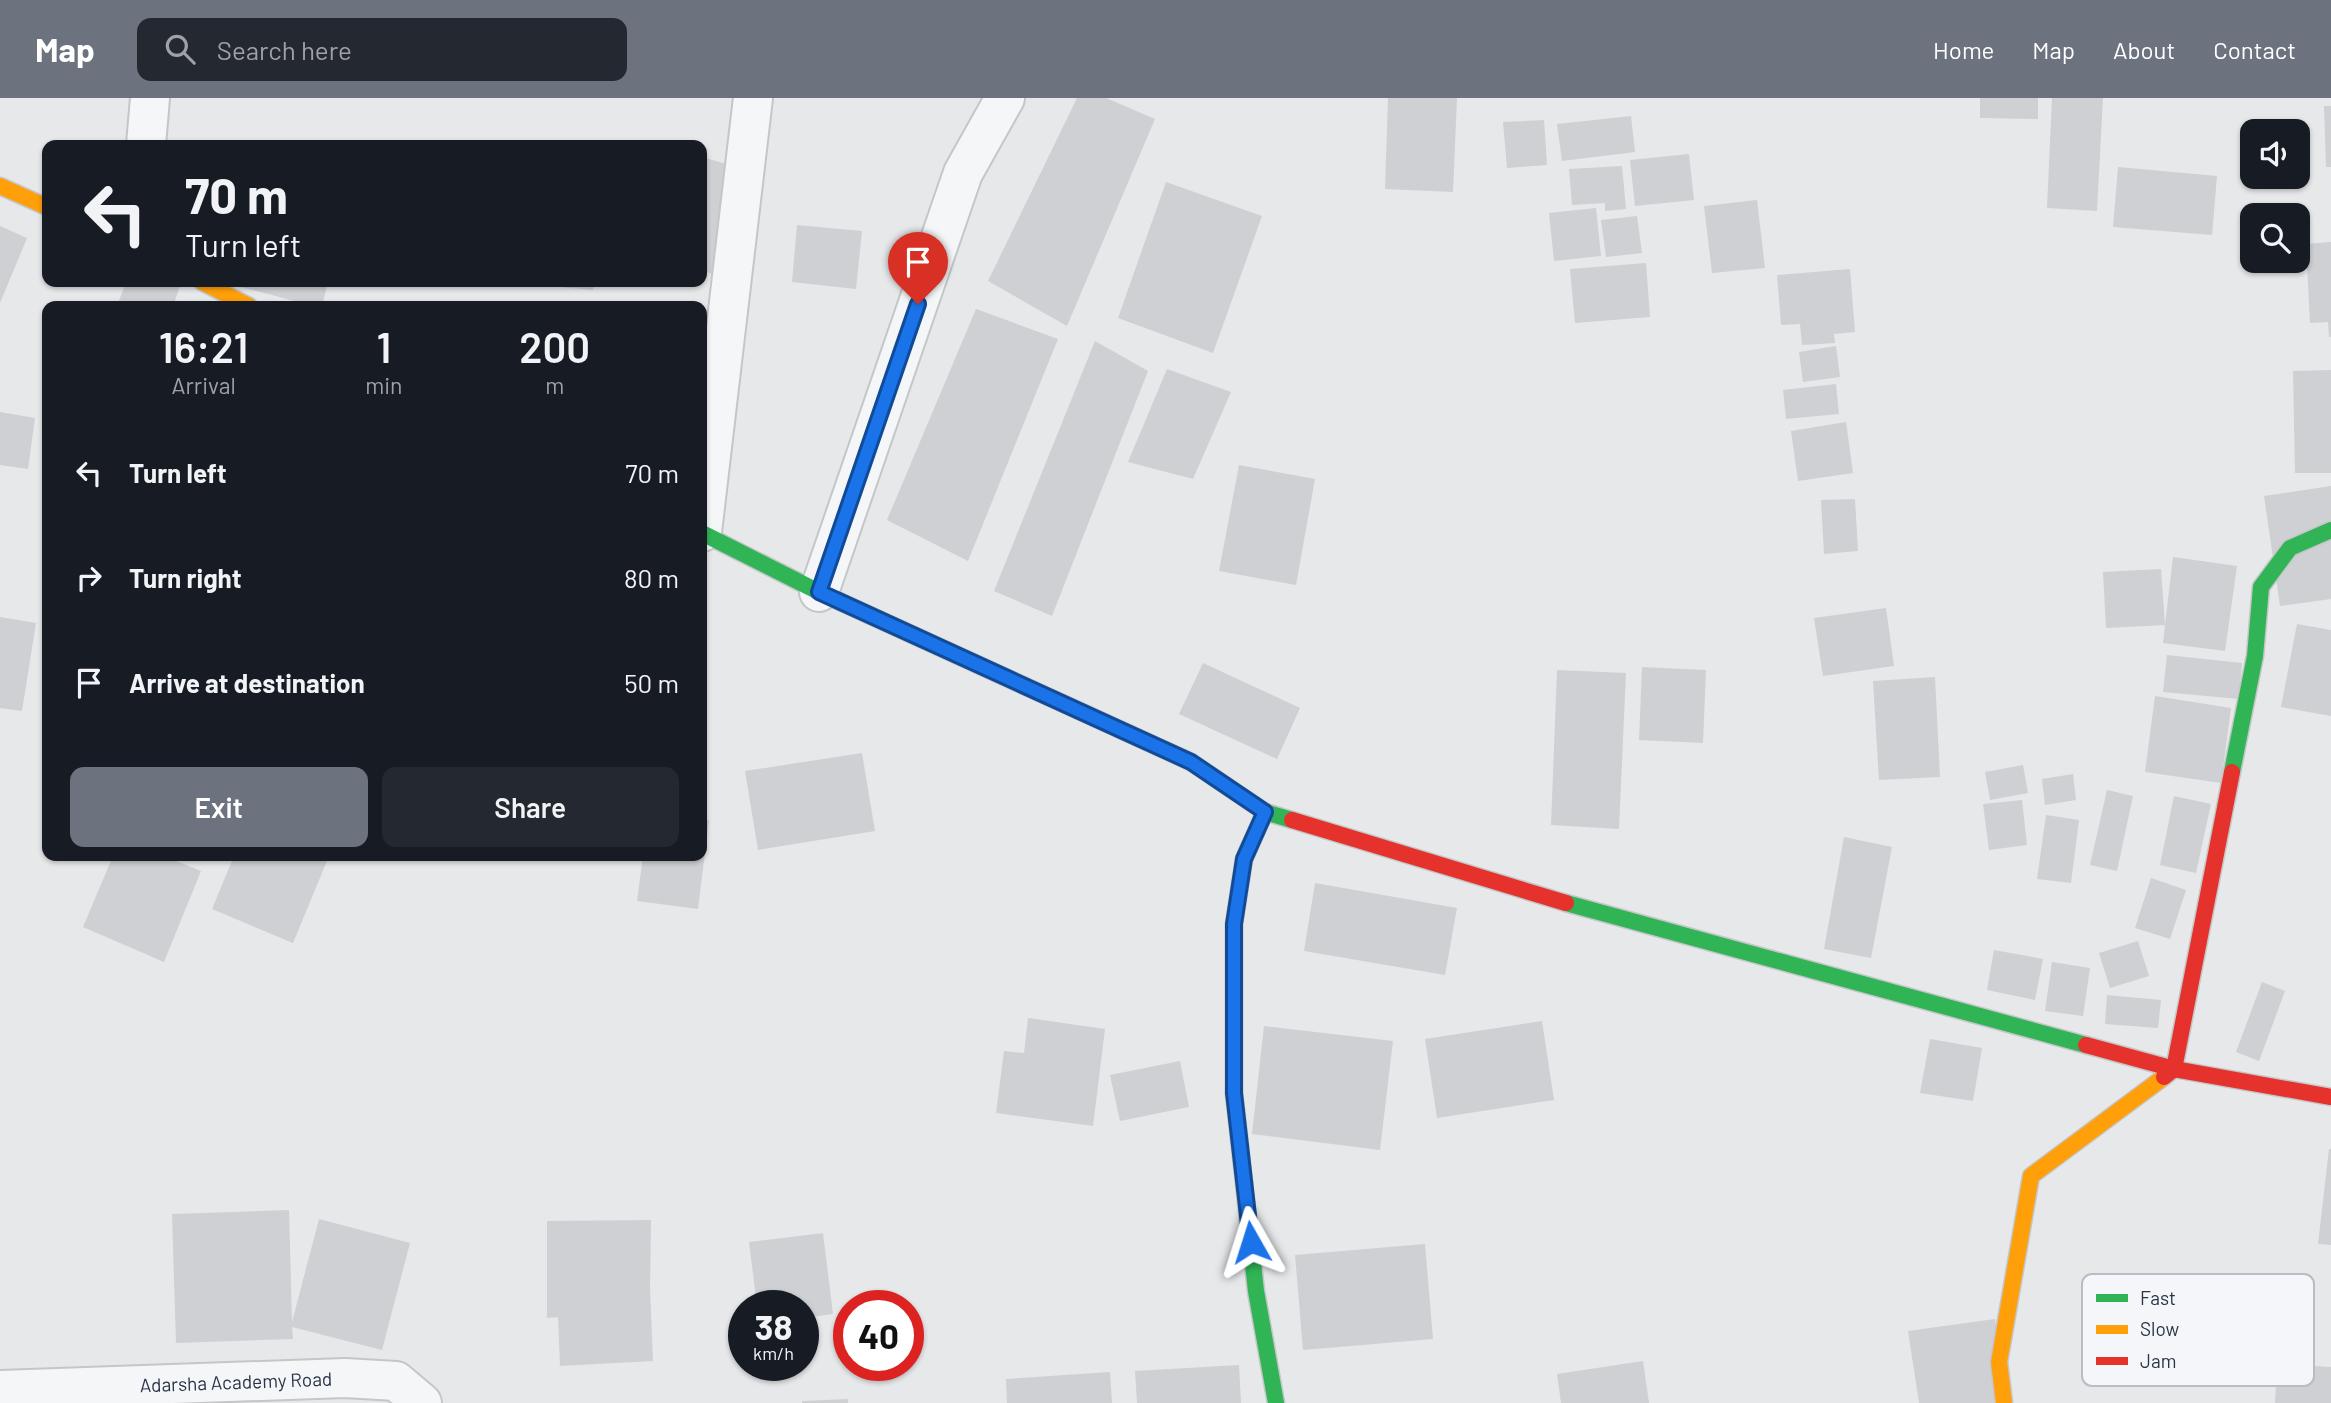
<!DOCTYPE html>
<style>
:root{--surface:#171b24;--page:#242831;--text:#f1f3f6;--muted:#9ea1a6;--accent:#6c737f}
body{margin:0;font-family:Barlow,sans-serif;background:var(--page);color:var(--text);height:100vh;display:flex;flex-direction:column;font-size:26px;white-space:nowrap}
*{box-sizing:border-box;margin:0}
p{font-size:23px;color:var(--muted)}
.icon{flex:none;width:38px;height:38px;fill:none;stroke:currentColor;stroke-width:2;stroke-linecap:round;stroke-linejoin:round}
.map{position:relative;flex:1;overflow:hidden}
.panel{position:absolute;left:42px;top:203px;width:665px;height:560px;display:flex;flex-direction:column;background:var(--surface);border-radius:14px;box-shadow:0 2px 5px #0004}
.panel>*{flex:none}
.guide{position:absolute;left:42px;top:42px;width:665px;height:147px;border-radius:14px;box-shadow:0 2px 5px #0004;background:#171b24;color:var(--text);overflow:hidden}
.buttons{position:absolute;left:2240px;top:21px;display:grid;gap:14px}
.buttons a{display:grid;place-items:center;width:70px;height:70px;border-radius:14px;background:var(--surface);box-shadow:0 2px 5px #0004;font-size:35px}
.speed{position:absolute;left:728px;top:1192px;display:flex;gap:14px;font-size:35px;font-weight:700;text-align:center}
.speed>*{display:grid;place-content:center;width:91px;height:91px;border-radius:50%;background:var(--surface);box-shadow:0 2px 5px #0004;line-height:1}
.speed small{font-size:18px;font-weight:400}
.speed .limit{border:10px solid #d22;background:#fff;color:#111}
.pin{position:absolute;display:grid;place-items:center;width:60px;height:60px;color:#fff;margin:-72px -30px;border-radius:50% 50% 50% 0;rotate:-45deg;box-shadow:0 0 7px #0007}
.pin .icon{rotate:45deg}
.me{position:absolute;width:77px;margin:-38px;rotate:354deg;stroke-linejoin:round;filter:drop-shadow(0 0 5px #0008)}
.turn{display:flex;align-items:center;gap:24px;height:147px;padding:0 28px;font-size:32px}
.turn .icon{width:91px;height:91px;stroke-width:2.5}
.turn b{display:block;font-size:49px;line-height:60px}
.eta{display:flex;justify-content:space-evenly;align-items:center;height:119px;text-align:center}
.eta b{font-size:42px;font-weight:600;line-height:49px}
.primary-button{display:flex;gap:14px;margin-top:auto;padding:14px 28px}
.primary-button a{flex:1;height:80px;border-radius:14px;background:var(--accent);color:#fff;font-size:28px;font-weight:600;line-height:80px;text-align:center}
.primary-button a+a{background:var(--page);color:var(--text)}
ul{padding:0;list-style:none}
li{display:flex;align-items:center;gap:21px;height:105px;padding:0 28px}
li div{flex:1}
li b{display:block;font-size:26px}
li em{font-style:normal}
header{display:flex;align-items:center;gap:42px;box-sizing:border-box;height:98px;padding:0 35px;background:var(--accent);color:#fff}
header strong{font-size:33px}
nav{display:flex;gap:38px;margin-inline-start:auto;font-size:24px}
.search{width:490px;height:63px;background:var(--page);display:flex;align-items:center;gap:18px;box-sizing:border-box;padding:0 24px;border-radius:14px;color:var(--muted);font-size:26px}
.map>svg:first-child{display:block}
.building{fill:#ced0d3}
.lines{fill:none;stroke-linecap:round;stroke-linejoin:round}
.street-casing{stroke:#c4c6c8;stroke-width:42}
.fast-casing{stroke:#c4c6c8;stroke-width:19}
.slow-casing{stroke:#c4c6c8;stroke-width:19}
.jam-casing{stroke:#c4c6c8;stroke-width:19}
.street{stroke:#f5f6f7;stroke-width:38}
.fast{stroke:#30b455;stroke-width:16}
.slow{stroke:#ff9f0a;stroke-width:16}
.jam{stroke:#e5322d;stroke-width:16}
.route-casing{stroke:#114b97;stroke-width:18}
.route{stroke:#1a73e8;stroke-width:12}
.labels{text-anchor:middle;stroke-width:6;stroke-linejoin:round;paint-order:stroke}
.street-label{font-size:19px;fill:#2b3445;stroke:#f4f6f9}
.key{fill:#f4f6f9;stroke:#b8bcc3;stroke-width:2}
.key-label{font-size:19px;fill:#2b3445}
</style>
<header>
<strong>Map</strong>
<div class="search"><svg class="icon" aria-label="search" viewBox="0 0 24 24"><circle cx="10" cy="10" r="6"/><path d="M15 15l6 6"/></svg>Search here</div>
<nav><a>Home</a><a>Map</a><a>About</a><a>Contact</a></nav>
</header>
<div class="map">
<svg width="2331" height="1305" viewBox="0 0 2331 1305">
<rect width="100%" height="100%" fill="#e6e8ea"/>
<!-- building -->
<g class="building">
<path d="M1077 0H1106L1155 21 1067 228 988 183Z"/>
<path d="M1388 0H1457L1453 94 1385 91Z"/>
<path d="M1980 0H2038V21L1980 20Z"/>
<path d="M2052 0H2103L2097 113 2047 110Z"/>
<path d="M2324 8H2331V69H2326Z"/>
<path d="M1631 18 1635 54 1562 63 1557 26Z"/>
<path d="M1544 22 1547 67 1507 70 1503 24Z"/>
<path d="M1689 56 1694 102 1635 108 1630 62Z"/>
<path d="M702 59 730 67 722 180 702 172Z"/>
<path d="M1622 68 1626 111 1605 113V105L1572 107 1569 71Z"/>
<path d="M2118 69 2217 78 2212 137 2113 129Z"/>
<path d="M1166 84 1262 118 1213 255 1118 220Z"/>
<path d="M1757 102 1765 170 1712 175 1704 108Z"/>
<path d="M1596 110 1601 158 1554 163 1549 115Z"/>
<path d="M1637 118 1642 155 1606 159 1601 122Z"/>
<path d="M797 127 862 133 856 191 792 184Z"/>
<path d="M0 128 27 140 0 205Z"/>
<path d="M2331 144V239H2329L2328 224 2310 225 2306 146Z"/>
<path d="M1646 165 1650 219 1575 225 1570 171Z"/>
<path d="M1850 171 1855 234 1834 236 1835 245 1802 247 1800 226 1781 227 1777 177Z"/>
<path d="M126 184H167L180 188 173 208H117Z"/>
<path d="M230 184H328L322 208H313L230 186Z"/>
<path d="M530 184H594L593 192 530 186Z"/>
<path d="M976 211 1058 241 968 463 887 422Z"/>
<path d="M1095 243 1148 273 1052 518 994 493Z"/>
<path d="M1836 248 1840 279 1803 284 1799 254Z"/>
<path d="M1167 271 1231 294 1193 381 1128 364Z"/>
<path d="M2331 272V375H2295L2293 273Z"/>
<path d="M1836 286 1839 316 1786 321 1783 292Z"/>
<path d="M0 314 35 320 28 371 0 367Z"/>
<path d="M1846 324 1853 375 1798 383 1791 333Z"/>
<path d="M1239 367 1315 381 1296 487 1219 473Z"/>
<path d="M2331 388V501L2280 508 2264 398Z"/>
<path d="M1855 401 1858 453 1824 456 1821 402Z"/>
<path d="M2173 459 2237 468 2225 553 2163 545 2165 527 2106 530 2103 474 2161 471 2165 527Z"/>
<path d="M1886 510 1894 568 1823 578 1814 520Z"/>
<path d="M0 519 36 525 22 613 0 610Z"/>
<path d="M2297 526 2331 532V618L2281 609Z"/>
<path d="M2167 557 2242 565 2239 601 2163 594Z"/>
<path d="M1203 565 1300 610 1277 661 1179 616Z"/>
<path d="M1642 569 1706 572 1703 645 1639 642Z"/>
<path d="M1557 572 1626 575 1619 731 1551 727Z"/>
<path d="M1935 579 1940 679 1879 682 1873 583Z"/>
<path d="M2155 598 2231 610 2221 685 2145 674Z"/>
<path d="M862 655 875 733 758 752 745 673Z"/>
<path d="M2023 667 2028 695 1990 702 1985 674Z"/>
<path d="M2073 676 2076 702 2045 707 2042 681Z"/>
<path d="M2107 692 2133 698 2117 773 2090 767Z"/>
<path d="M2174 698 2211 706 2196 775 2160 767Z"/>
<path d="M2022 702 2027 747 1989 752 1983 706Z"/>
<path d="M2046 717 2079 722 2071 785 2037 781Z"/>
<path d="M702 721 709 722 698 811 637 803 643 758H702Z"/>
<path d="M1844 739 1892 749 1871 860 1824 851Z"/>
<path d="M113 758H164L201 773 164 864 83 829Z"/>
<path d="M234 758H329L293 845 212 811Z"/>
<path d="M2151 780 2186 792 2170 841 2135 830Z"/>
<path d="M1315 785 1457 810 1445 877 1304 853Z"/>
<path d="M2138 843 2149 878 2110 890 2099 855Z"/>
<path d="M1994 852 2043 861 2035 902 1987 892Z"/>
<path d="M2052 864 2090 870 2083 918 2045 913Z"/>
<path d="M2262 884 2285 893 2259 963 2236 954Z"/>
<path d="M2107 897 2161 902 2158 930 2105 926Z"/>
<path d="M1028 920 1105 931 1093 1028 996 1015 1004 953 1024 955Z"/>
<path d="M1542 923 1554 1002 1437 1020 1425 941Z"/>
<path d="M1264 928 1393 943 1380 1052 1252 1036Z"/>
<path d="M1930 941 1982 950 1973 1003 1920 995Z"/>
<path d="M1180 963 1189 1009 1120 1023 1110 977Z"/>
<path d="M2329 1051H2331V1147L2318 1146Z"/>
<path d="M289 1112 292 1224 319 1121 410 1145 382 1252 292 1229 293 1241 176 1245 172 1116Z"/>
<path d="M651 1122 650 1190 653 1263 560 1268 558 1219 547 1220V1123Z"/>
<path d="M823 1135 833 1216 803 1220V1208H757L749 1144Z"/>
<path d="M1425 1146 1433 1241 1303 1252 1295 1157Z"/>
<path d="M1995 1221 2007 1305H1919L1908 1233Z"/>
<path d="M1643 1263 1649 1305H1561L1557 1276Z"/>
<path d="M2277 1266 2331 1269V1305H2275Z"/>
<path d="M1239 1267 1241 1305H1137L1135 1273Z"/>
<path d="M1110 1274 1112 1305H1007L1006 1281Z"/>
<path d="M848 1301V1305H802V1303Z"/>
</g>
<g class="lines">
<defs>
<g id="street">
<path d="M146 47 150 0"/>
<path d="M702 434 753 0"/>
<path d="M819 494 963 75 1005 0"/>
<path d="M0 1292 345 1280 396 1283 422 1305"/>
</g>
<g id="fast">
<path d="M702 435 819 494 1191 664 1265 714 1292 722"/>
<path d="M2232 674 2255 558 2261 489 2290 450 2331 432"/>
<path d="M1265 714 1244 761 1234 826V995L1256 1193 1276 1305"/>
<path d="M1566 805 2086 947"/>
</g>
<g id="slow">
<path d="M0 88 47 109"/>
<path d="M202 184 249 208"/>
<path d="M2004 1305 1999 1264 2031 1078 2164 979"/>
</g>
<g id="jam">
<path d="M1292 722 1566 805"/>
<path d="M2086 947 2174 971 2331 999"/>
<path d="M2164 979 2174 971 2232 674"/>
</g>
</defs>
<!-- street casing -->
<use href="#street" class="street-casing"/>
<!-- fast casing -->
<use href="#fast" class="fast-casing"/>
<!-- slow casing -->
<use href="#slow" class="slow-casing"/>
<!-- jam casing -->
<use href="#jam" class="jam-casing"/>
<!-- street -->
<use href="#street" class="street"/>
<!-- fast -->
<use href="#fast" class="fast"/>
<!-- slow -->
<use href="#slow" class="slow"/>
<!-- jam -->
<use href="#jam" class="jam"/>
</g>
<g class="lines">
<defs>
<path id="route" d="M918 206 819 494 1191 664 1265 714 1244 761 1234 826V995L1251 1144"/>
</defs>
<!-- route casing -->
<use href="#route" class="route-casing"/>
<!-- route -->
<use href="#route" class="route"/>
</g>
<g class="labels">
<!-- street labels -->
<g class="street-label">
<text transform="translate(236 1284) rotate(-2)" y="7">Adarsha Academy Road</text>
</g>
</g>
<!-- legend -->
<rect x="2082" y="1176" width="232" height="112" rx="10" class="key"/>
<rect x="2096" y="1196" width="32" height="8" fill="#30b455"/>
<rect x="2096" y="1227" width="32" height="9" fill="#ff9f0a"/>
<rect x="2096" y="1259" width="32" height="8" fill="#e5322d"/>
<g class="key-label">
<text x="2140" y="1207">Fast</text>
<text x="2140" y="1238">Slow</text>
<text x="2140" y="1270">Jam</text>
</g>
</svg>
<div class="buttons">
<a><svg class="icon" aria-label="sound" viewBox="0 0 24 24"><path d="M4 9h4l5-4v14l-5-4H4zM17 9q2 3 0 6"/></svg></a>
<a><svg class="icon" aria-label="search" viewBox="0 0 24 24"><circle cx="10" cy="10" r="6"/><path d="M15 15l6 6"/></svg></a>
</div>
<div class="speed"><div>38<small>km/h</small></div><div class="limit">40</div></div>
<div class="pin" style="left:918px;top:206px;background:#d93025"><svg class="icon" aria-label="arrive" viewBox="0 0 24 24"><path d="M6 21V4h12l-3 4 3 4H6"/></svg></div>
<svg class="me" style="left:1251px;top:1144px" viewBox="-20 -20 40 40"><path d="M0-17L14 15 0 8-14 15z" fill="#1a73e8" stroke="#fff" stroke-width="4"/></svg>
<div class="guide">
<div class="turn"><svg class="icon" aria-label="left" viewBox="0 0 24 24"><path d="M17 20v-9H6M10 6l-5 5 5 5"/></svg><div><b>70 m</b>Turn left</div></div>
</div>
<section class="panel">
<div class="eta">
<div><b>16:21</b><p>Arrival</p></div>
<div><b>1</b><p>min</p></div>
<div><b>200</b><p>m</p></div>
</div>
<ul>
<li><svg class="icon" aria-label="left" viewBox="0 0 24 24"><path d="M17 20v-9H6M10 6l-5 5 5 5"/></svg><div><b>Turn left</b></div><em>70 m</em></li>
<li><svg class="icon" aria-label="right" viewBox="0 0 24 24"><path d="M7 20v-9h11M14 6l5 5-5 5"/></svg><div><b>Turn right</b></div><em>80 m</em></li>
<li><svg class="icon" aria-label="arrive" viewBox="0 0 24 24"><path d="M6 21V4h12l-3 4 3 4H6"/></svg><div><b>Arrive at destination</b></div><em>50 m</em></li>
</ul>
<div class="primary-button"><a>Exit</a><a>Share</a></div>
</section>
</div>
